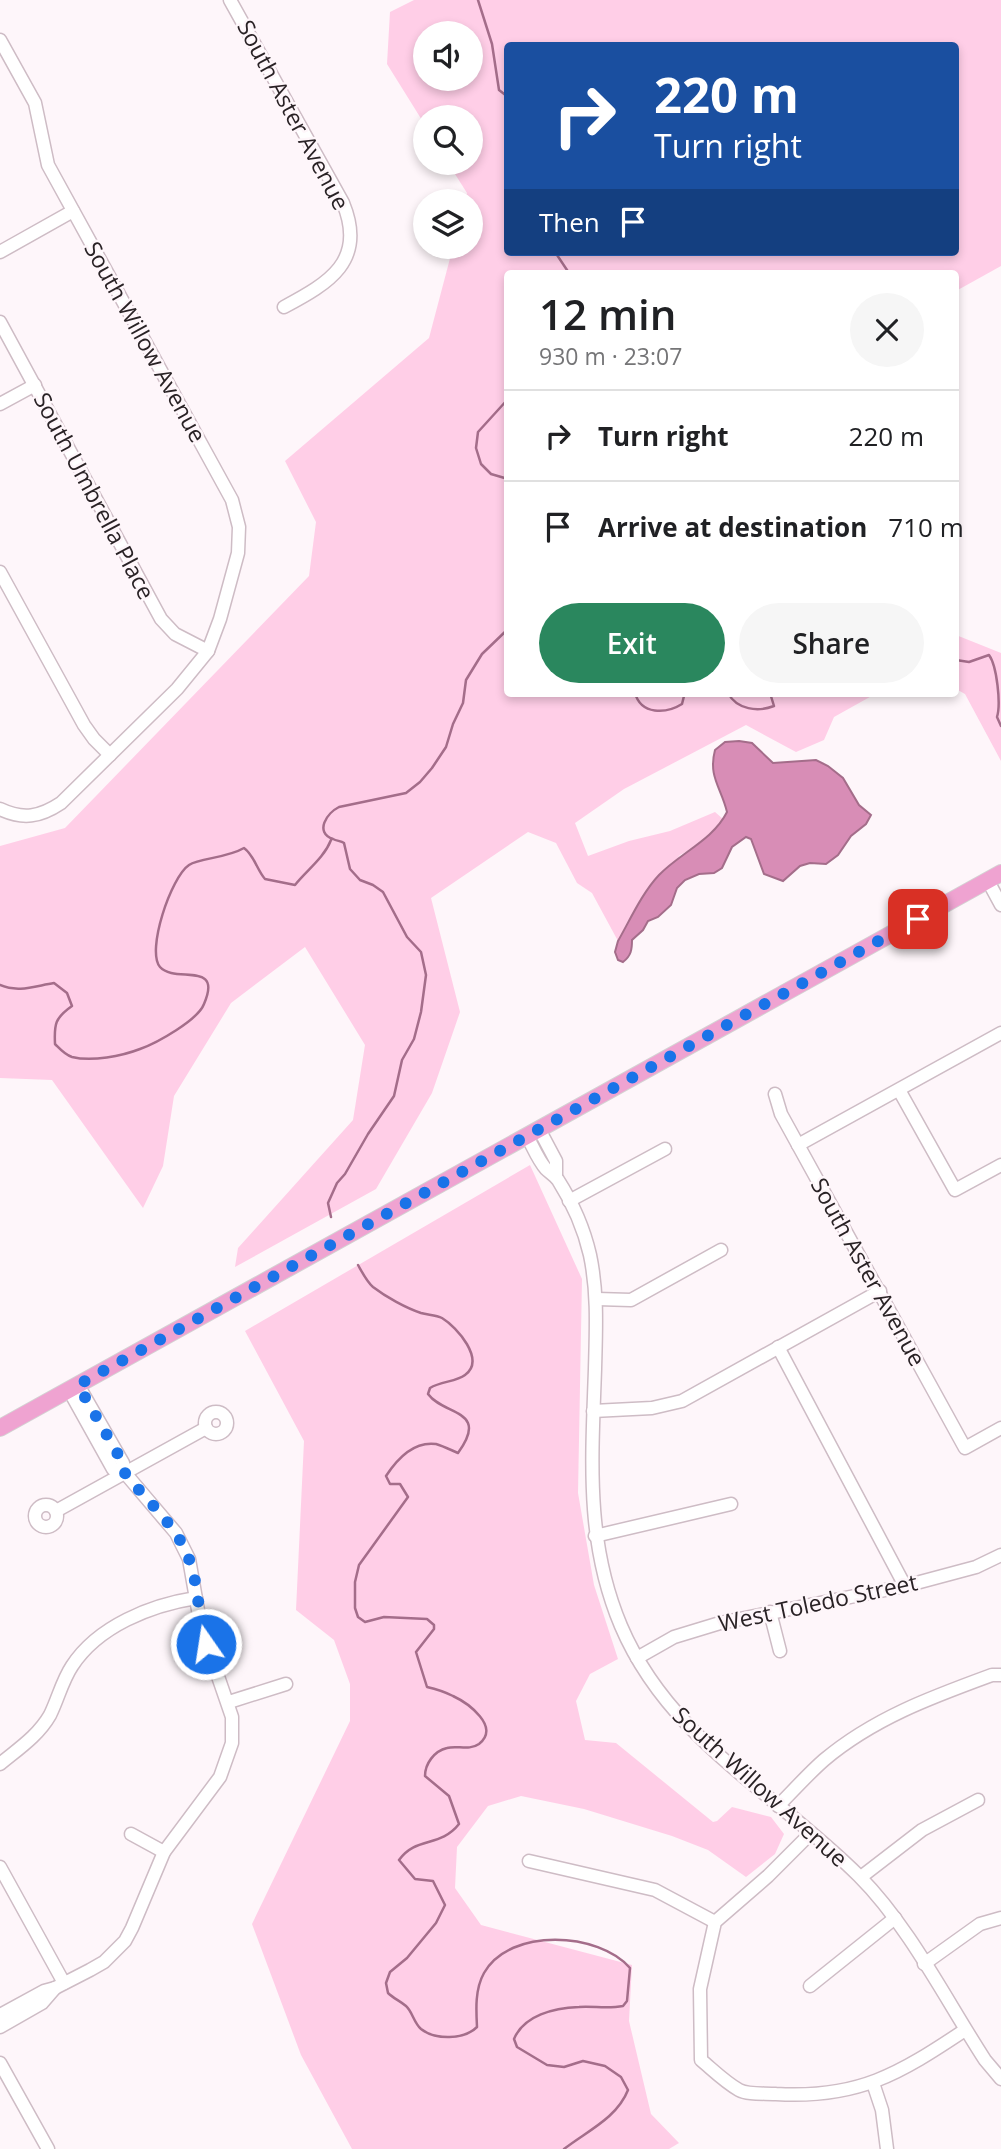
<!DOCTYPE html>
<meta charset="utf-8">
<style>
:root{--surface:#fff;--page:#f6f6f6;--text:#202124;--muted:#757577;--line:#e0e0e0;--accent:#2a875e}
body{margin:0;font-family:"Open Sans",sans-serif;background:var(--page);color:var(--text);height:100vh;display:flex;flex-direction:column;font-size:26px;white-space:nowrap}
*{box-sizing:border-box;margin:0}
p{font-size:23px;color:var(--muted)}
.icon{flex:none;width:38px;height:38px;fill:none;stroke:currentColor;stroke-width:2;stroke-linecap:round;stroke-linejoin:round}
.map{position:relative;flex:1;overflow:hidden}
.side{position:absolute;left:504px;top:270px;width:455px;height:427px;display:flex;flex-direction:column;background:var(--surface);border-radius:7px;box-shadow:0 4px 10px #0003}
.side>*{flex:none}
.hud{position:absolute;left:504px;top:42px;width:455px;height:214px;border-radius:7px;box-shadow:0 4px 10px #0003;background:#1a4fa0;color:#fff;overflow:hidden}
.fabs{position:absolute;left:413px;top:21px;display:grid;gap:14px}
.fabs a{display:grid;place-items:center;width:70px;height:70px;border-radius:50%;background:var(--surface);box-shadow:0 4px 10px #0003;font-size:35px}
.pin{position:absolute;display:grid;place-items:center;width:60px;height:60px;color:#fff;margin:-30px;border-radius:14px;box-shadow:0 4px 10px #0006}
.me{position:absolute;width:77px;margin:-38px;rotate:347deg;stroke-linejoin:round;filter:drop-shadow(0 0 5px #0008)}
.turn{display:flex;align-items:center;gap:24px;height:147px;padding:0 35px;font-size:32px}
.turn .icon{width:91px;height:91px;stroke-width:2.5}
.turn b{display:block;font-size:49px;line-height:60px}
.then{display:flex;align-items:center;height:66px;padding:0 35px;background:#0003;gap:14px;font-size:26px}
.round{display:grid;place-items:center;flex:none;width:74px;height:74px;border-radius:37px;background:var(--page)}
.head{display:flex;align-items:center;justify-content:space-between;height:119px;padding:0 35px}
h1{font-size:42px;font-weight:600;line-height:52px}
.action{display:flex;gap:14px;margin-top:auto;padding:14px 35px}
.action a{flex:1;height:80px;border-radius:42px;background:var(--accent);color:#fff;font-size:28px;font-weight:600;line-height:80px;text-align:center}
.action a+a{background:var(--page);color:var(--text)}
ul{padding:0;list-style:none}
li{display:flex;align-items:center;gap:21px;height:91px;padding:0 35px;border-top:2px solid var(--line)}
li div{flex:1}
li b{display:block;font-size:26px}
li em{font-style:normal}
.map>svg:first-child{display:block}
.green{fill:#ffcee7;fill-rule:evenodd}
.water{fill:#d88db6;stroke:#a46d8a;stroke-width:2}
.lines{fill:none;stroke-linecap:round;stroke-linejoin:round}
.stream{stroke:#a46d8a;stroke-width:2.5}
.minor-casing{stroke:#cebcc5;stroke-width:15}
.major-casing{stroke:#d4d3d3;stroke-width:18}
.minor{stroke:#fff;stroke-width:12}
.major{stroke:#efa3d1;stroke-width:16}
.route{stroke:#1a73e8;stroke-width:12;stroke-dasharray:0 21.6}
.labels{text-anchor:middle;stroke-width:5;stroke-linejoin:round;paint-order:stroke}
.street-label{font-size:23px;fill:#292225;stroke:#fef6fa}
</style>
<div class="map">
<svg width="1001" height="2149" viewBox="0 0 1001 2149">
<rect width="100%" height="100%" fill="#fef6fa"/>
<!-- green -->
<g class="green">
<path d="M414 0H1001V266L956 291V273H508V693H877L834 717 824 740 796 752 746 725 624 789 575 823 588 856 629 841 670 831 715 812 723 819 699 845 680 855 626 926 618 941 592 893 577 883 556 843 528 832 431 898 460 1012 432 1093 376 1189 235 1267 238 1248 353 1120 365 1045 305 947 231 1003 174 1096 163 1166 143 1208 52 1080 0 1078V846L65 828 309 576 316 522 285 461 429 338 453 247H471V201H465L467 193 448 163H471V117H425V125L387 64 390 12ZM425 33H471V79H425ZM508 46H956V252H508Z"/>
<path d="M956 635 1001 653V761L965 694 956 689Z"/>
<path d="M530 1165 582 1279 578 1493 594 1585 618 1659 590 1674 576 1701 585 1740 616 1743 713 1822 717 1821 732 1807 771 1817 784 1834 775 1854 746 1877 708 1850 672 1836 584 1809 521 1796 488 1806 457 1847 455 1888 481 1925 632 1965 629 2021 651 2114 679 2143 669 2149H352L301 2055 252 1924 350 1721V1684L334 1640 296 1610 304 1441 245 1331Z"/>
</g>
<!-- water -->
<path class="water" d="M739 741 752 743 773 763 816 760 828 766 843 778 859 805 871 815 866 824 851 836 838 855 826 864 810 863 800 866 783 881 764 874 751 839 746 837 732 847 722 868 714 873 699 874 685 880 677 888 671 905 658 917 648 921 643 930 632 940C632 950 631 956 623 962L618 960 615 952 618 941C630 920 642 893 659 875 680 853 713 840 727 812 721 787 708 777 715 750L725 742Z"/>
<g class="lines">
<!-- stream -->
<g class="stream">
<path d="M478 0 492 44 499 90 508 97"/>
<path d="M555 252 569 273"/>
<path d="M508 399 478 432 476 448 481 464 491 474 508 479"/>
<path d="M956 660 969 662 989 655C997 666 1001 704 997 717L1001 726"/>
<path d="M635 693C641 715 666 714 682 704L684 696 682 693"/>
<path d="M728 693C737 710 758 712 774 706L770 693"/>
<path d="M0 985C18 993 35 986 54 983L67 993 72 1006C55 1018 54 1024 55 1044 60 1049 65 1055 72 1057 92 1062 122 1056 140 1049 157 1043 198 1020 204 1004 223 960 175 984 160 967 146 951 171 877 189 865 200 858 227 858 244 848 254 855 257 870 265 879L295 885C307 870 324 858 331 840"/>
<path d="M331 1217 328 1203 337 1183 345 1174 368 1134 394 1096 402 1060 414 1039 421 1012 426 975 421 952 407 937 383 892 373 885 360 880 350 869 344 843C341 841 337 841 333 839 314 832 327 813 339 807L406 793 420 782 432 768 446 747 453 724 463 703 466 680 482 654 508 629"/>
<path d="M358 1265C362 1272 367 1282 373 1287 386 1297 406 1308 421 1313 428 1315 436 1315 442 1318 457 1327 486 1360 465 1375 456 1382 441 1381 430 1388L428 1394C444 1416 490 1409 458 1453 451 1450 443 1446 436 1444 414 1441 397 1459 386 1476L390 1484H400L408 1497 359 1565 355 1582V1608L358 1617 365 1622 384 1617 427 1619 434 1625V1629L416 1652 427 1687C436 1689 445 1692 453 1696 468 1703 501 1727 479 1744 469 1751 457 1745 447 1748 434 1751 425 1764 425 1776L449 1796 459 1824C440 1848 416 1836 399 1860L415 1879 433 1881 445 1905 436 1923 407 1958 390 1972 386 1983 388 1993C393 1998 400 2001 406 2006 412 2011 414 2023 421 2029 435 2040 464 2040 477 2027 476 2009 475 1989 484 1973 510 1927 599 1932 630 1968L627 2001 623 2006C608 2009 594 2006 579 2007 554 2008 524 2015 514 2039L517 2047 547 2065 564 2067 583 2061 605 2066 621 2077 628 2090C617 2118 587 2131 564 2149"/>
</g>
<defs>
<g id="minor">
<path d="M230 0 343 203C367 261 329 283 284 307"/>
<path d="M0 40 35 103 48 165 232 500 239 527 238 553 220 619 208 651 177 689 61 803C40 817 23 820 0 809"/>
<path d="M0 252 73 211"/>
<path d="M0 322 161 619 175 634 208 651"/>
<path d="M0 404 35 385"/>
<path d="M0 572 84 725 94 739 110 755"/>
<path d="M988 881 1001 905"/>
<path d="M899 1090 955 1190 1001 1165"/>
<path d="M775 1094 781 1114 965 1448 1001 1428"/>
<path d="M539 1129 556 1161V1177"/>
<path d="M527 1136C533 1147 538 1160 546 1169 550 1173 554 1175 558 1180 572 1202 584 1229 590 1255 598 1293 596 1330 595 1369 592 1459 585 1541 621 1626 669 1739 776 1793 859 1876 909 1926 946 2000 985 2060L1001 2079"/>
<path d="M798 1145 1001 1033"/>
<path d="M569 1201 665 1149"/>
<path d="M597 1299 631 1300 721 1250"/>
<path d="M778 1347 905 1586"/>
<path d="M69 1390 113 1469 125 1473"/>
<path d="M593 1411 652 1408 682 1401 880 1291"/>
<circle cx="216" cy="1423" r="11"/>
<circle cx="46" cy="1516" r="11"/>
<path d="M56 1511 206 1428"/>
<path d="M595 1536 731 1504"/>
<path d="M770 1612 780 1651"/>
<path d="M637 1658 674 1637 720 1623 905 1586 976 1567 1001 1555"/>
<path d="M229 1702 286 1684"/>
<path d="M0 1764C18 1749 38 1736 50 1715 58 1699 62 1681 72 1666 98 1626 151 1605 196 1598"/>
<path d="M778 1806C793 1791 808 1774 824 1760 874 1718 932 1697 992 1675H1001"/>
<path d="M811 1833 768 1876 715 1922 700 1989 701 2060C713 2070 725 2082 739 2090 748 2095 765 2093 776 2094 858 2099 899 2074 965 2030"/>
<path d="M131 1834 164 1852"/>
<path d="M529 1861 655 1890 715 1922"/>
<path d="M0 1867 64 1983"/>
<path d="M861 1877 922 1830 978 1800"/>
<path d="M924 1964 980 1924 1001 1918"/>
<path d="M810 1986 895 1918"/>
<path d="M0 2015 44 1991 55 1988 90 1970 104 1962 125 1941 132 1928 164 1852 220 1777 232 1743V1717L201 1627 189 1559 176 1533 125 1473 123 1463 78 1385"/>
<path d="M0 2027 42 2003 55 1988"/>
<path d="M0 2063 48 2149"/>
<path d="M873 2083 882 2110 887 2149"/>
</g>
<path id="major" d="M0 1428 1001 873"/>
</defs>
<!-- minor casing -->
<use href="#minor" class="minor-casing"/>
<!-- major casing -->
<use href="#major" class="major-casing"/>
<!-- minor -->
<use href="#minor" class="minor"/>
<!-- major -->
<use href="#major" class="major"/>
</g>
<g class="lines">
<!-- route -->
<path class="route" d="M206 1644C198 1617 199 1586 189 1559 177 1525 146 1501 125 1473L123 1463 78 1385 918 919"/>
</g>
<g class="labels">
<!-- street labels -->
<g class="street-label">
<text transform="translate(293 115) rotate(62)" y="8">South Aster Avenue</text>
<text transform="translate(145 342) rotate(61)" y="8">South Willow Avenue</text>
<text transform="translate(94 496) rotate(62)" y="8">South Umbrella Place</text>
<text transform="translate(868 1272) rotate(61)" y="8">South Aster Avenue</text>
<text transform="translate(818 1603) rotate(-12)" y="8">West Toledo Street</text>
<text transform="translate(760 1787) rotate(42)" y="8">South Willow Avenue</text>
</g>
</g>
</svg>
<div class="fabs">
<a><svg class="icon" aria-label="sound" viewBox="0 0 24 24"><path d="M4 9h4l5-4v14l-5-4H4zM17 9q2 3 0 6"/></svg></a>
<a><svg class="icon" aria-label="search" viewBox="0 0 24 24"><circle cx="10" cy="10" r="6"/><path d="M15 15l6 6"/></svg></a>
<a><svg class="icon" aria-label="layers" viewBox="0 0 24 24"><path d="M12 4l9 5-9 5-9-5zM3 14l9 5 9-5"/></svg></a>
</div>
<div class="pin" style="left:918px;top:919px;background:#d93025"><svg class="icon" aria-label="arrive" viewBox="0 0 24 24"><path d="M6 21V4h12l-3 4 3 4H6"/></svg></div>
<svg class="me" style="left:206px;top:1644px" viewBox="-20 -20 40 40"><circle r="17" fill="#1a73e8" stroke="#fff" stroke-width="3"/><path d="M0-11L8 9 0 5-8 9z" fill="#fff"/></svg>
<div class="hud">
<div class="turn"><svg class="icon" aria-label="right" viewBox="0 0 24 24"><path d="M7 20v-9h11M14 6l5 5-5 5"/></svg><div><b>220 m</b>Turn right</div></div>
<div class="then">Then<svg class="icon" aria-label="arrive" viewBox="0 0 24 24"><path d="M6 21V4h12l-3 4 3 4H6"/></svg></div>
</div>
<section class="side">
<div class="head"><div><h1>12 min</h1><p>930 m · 23:07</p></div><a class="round"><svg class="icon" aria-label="close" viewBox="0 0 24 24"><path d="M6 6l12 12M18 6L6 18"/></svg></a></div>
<ul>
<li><svg class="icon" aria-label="right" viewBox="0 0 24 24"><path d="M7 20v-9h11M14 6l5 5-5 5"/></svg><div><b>Turn right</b></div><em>220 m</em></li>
<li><svg class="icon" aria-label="arrive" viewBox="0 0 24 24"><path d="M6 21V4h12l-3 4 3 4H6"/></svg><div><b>Arrive at destination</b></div><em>710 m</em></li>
</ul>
<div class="action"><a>Exit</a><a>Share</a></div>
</section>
</div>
